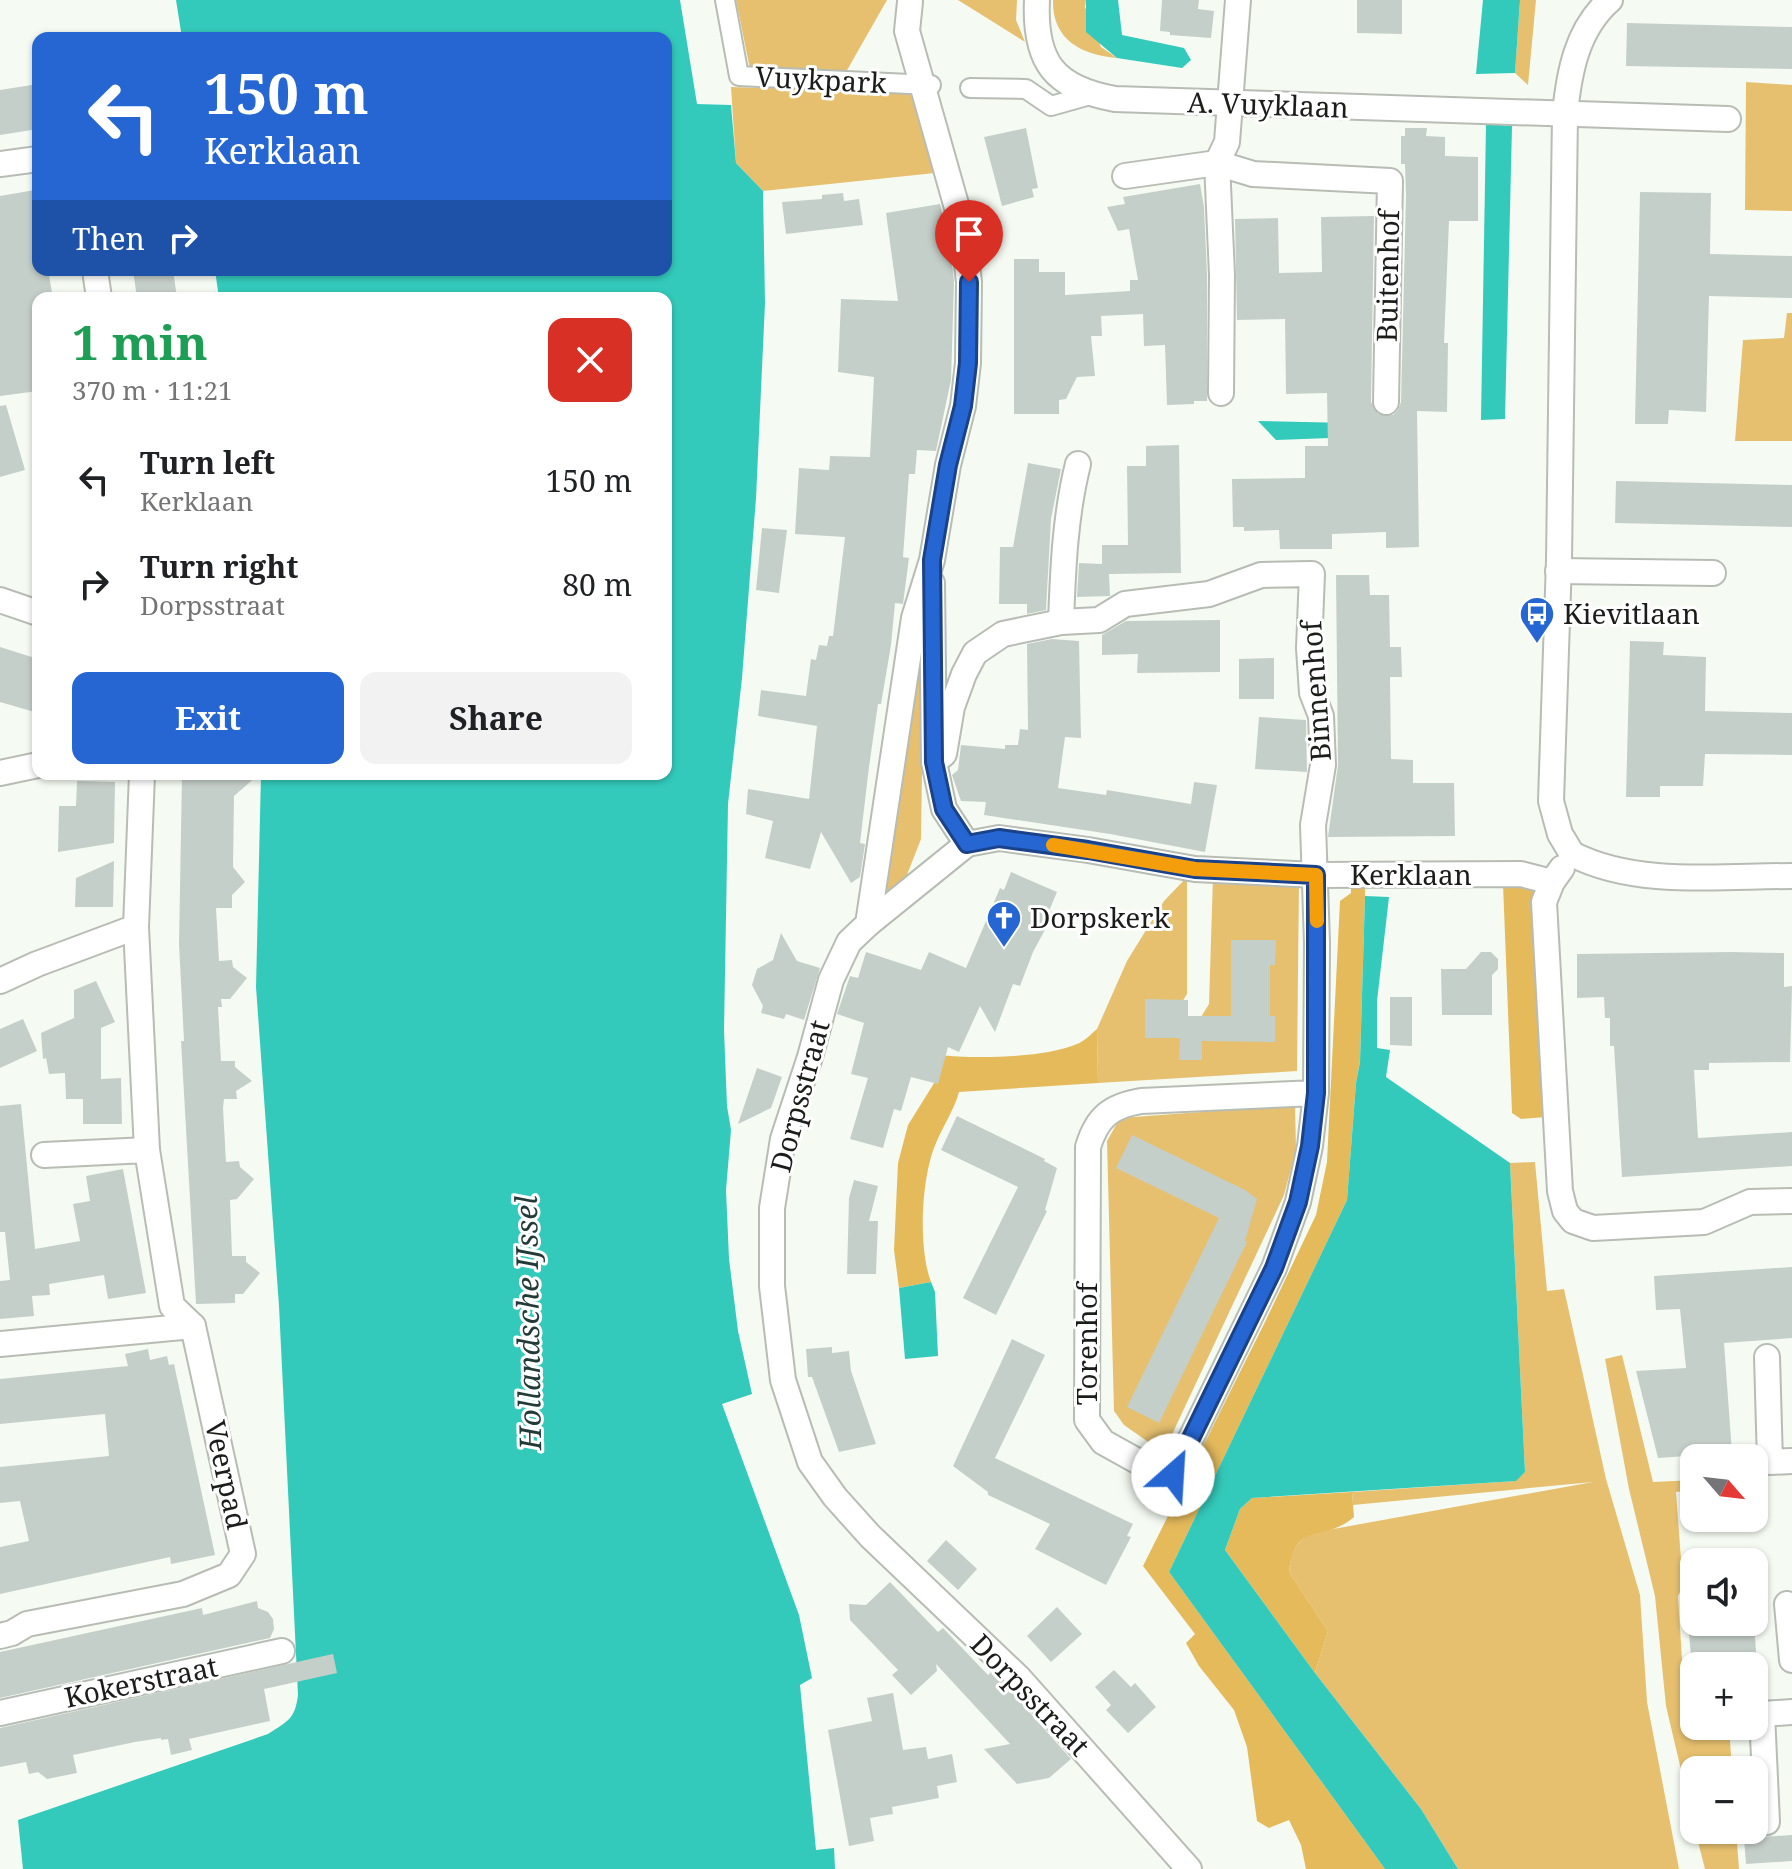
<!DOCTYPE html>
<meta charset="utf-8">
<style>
:root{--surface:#fff;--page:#f2f2f2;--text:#202124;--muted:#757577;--accent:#2666d2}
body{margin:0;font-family:"Noto Serif",serif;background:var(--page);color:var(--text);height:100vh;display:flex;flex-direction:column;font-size:30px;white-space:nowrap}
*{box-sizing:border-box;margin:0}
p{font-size:26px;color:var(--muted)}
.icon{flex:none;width:44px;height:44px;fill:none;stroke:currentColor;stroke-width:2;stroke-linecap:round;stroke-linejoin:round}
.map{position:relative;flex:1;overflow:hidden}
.side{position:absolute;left:32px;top:292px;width:640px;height:488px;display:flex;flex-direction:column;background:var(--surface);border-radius:16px;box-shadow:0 2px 6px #0004}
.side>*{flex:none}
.guide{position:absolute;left:32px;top:32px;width:640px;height:244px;border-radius:16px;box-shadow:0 2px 6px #0004;background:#2666d2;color:#fff;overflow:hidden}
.needle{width:52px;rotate:118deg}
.fabs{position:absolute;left:1680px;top:1444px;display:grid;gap:16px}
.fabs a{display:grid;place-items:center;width:88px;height:88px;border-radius:16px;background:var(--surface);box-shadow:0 2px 6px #0004;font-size:40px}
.pin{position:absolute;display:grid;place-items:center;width:68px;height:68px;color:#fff;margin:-82px -34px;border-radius:50% 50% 50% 0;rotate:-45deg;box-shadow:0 0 8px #0007}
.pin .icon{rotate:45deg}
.me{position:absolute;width:88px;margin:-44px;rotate:26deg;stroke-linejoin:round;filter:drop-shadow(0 0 6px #0008)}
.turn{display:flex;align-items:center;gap:28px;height:168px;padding:0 40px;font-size:36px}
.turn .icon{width:104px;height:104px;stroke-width:2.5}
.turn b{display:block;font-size:56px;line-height:68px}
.then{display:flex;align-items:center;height:76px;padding:0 40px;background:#0003;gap:16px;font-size:30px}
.round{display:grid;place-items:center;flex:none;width:84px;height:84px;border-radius:16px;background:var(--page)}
.overview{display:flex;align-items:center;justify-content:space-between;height:136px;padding:0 40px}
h1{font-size:48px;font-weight:700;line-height:60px;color:#1e9e55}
.primary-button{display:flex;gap:16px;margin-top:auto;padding:16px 40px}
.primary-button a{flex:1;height:92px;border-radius:16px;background:var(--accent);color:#fff;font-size:32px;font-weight:700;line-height:92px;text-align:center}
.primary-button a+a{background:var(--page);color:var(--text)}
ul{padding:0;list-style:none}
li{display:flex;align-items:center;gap:24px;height:104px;padding:0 40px}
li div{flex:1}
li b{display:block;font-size:30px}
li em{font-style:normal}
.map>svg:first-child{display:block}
.green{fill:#e6c06f}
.forest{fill:#e5ba5b}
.water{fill:#33cabb}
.building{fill:#c5cfc9}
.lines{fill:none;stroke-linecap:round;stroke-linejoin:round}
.pedestrian-casing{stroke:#b7bdb4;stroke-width:22}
.minor-casing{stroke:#b7bdb4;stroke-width:28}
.pedestrian{stroke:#fff;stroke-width:18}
.minor{stroke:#fff;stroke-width:24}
.route-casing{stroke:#194288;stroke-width:20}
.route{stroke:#2666d2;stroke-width:14}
.slow{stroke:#f59e0b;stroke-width:14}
.labels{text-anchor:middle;stroke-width:6;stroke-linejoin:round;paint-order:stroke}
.street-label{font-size:28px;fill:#1b1d1a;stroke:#fff}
.poi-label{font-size:28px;fill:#1b1d1a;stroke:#fff;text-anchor:start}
.water-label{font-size:30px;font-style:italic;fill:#233b38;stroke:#fff}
</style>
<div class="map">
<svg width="1792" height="1869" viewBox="0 0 1792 1869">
<rect width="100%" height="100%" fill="#f5fbf2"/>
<!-- green -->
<g class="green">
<path d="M736 0H887L846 72 750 69Z"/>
<path d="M958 0H1017L1016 20 1025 42Z"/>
<path d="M1053 0H1086L1085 7 1101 47 1117 58C1082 55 1052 40 1053 0Z"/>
<path d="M1520 0H1536L1528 85 1515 73Z"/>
<path d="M1746 82 1792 85V211L1745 210Z"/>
<path d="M731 87 915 92 935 173 763 191 736 163Z"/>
<path d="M1787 313H1792V441H1735L1743 340 1784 338Z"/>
<path d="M924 634 921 839 903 885 882 897Z"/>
<path d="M1187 877V994L1174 1015 1201 1017 1209 1004 1213 877 1299 879 1297 1071 1098 1083 1097 1029 1127 961 1164 901Z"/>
<path d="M1295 1105 1296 1150 1284 1195 1168 1443 1154 1446 1124 1425 1114 1411 1107 1141 1120 1118Z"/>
<path d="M1535 1162 1547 1291 1564 1289 1606 1479 1640 1595 1647 1702 1679 1869H1458L1421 1809 1315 1673 1328 1631 1289 1572C1291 1554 1295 1542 1311 1533L1593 1482 1353 1505 1352 1492 1515 1481 1525 1472 1510 1163Z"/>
<path d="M1622 1355 1653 1482 1694 1480V1490L1676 1492 1683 1586 1678 1596 1686 1723H1694V1726H1729L1732 1770H1694V1825L1666 1706 1655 1596 1629 1489 1605 1359Z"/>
<path d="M1695 1830H1736L1739 1869H1705Z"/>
</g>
<!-- forest -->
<g class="forest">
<path d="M1503 884 1537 885 1546 1117 1521 1119 1512 1113Z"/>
<path d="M1351 885 1365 886V896L1360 1061 1356 1083 1347 1200 1169 1572 1385 1869H1306L1301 1845 1289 1820 1269 1828 1257 1821 1247 1747 1234 1710 1199 1666 1186 1643 1195 1634 1143 1566 1265 1322 1316 1215 1327 1162 1340 901 1351 893Z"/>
<path d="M1097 1029 1098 1083 959 1092C954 1110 943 1126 936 1143 921 1177 918 1248 931 1282L899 1288 894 1250 898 1163 908 1125 936 1080 939 1055C975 1059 1045 1058 1077 1044 1085 1041 1091 1034 1097 1029Z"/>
<path d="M1352 1492 1354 1517C1323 1544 1296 1518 1289 1572L1328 1631 1315 1673 1225 1550 1240 1509 1252 1498Z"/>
</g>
<!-- water -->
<g class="water">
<path d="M176 0H680L697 104 731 105 736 163 763 191 765 303 756 498 742 678 728 804 724 1030 727 1106 731 1130 726 1190 729 1259 738 1331 752 1394 722 1404 799 1615 812 1678 800 1685 816 1850 834 1848 835 1869H23L18 1820 268 1734C288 1721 295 1719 298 1695L279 1306 256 987 261 774H666V298H219L215 270H666V38H182Z"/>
<path d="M1086 0H1118L1122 35 1184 48 1191 60 1182 68 1117 58 1086 32Z"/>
<path d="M1483 0H1520L1515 73 1476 74Z"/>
<path d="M1486 124 1512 126 1505 419 1481 420Z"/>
<path d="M1258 421 1349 423 1330 438 1276 440Z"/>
<path d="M1365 896 1389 897 1377 1001V1048L1390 1050 1386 1077 1510 1163 1525 1472 1516 1481 1252 1498 1240 1509 1225 1550 1315 1673 1421 1809 1458 1869H1385L1169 1572 1347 1200 1356 1083 1360 1062Z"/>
<path d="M931 1282 935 1292 938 1356 905 1359 899 1288Z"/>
</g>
<!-- building -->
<g class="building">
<path d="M1162 0H1199L1198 9 1214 11 1211 38 1170 35V32L1160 31Z"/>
<path d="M1357 0H1402V34L1357 33Z"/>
<path d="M1627 23 1792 27V69L1626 66Z"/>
<path d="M38 84V129L0 135V90Z"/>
<path d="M1026 128 1038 188 1032 189 1034 197 1002 206 984 137Z"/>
<path d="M1405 128H1427L1426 136 1445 137V156L1478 157V221H1449L1444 343H1448L1447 412 1417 411 1419 547 1386 548V532L1332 534V549H1280L1279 530 1244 531V527H1233L1232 479 1305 478V446H1328L1327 393 1286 394 1285 319 1237 320 1235 219 1278 218 1279 273 1322 272 1321 217 1374 216 1371 402 1378 414 1393 415 1398 410 1401 402 1406 195 1405 164H1401V136H1405Z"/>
<path d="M1200 184 1204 207 1207 275V401H1194V404L1167 405 1165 345 1144 346 1143 314 1101 316 1102 336H1091L1095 376 1077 377 1066 399 1059 400V414H1014V259H1039V272H1065V295L1130 291V280H1138L1129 229 1118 231 1107 207 1125 204 1123 197Z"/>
<path d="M35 190 36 195H38V270H48L53 298H38V391L0 396V196Z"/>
<path d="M1640 192 1711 193 1710 254 1792 256V298L1709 296 1706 412 1669 410 1668 424H1635Z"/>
<path d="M843 193 844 201 859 199 863 225 786 234 782 202 822 199V195Z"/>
<path d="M940 204 949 241 954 281 951 380 936 451 917 450 915 474H909L903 557 909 558 903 604 895 603 891 645 881 704H878L869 767 860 843 865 844 860 877 851 883 821 832 810 869 765 858 773 821 746 814 748 789 809 799 817 726 758 716 761 690 806 696 811 659 816 660 819 645 827 646 829 636H833L845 537 795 534 799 468 829 470 830 456 870 457 874 377 838 372 841 299 898 301 886 213Z"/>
<path d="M133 270H173L177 298H137Z"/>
<path d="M6 405 25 470 0 477V406Z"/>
<path d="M1179 445 1181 573 1109 574 1110 596 1077 597 1079 563 1102 564V545H1128L1127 466H1146V446Z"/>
<path d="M1028 463 1061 469 1051 519 1046 610 1027 614V604H999L1000 547H1013Z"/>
<path d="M1616 481 1792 485V527L1615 523Z"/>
<path d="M762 528 787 530 779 593 756 590Z"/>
<path d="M1336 575H1369L1370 595H1389L1390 647H1401L1402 677H1390L1391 759 1413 760V783H1454L1455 836 1328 837 1338 765Z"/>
<path d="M1220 620V672L1137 673 1138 654 1102 655V635L1126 621Z"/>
<path d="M1052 639 1079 641 1081 738 1065 737 1058 788 1106 795 1107 790 1191 804 1194 782 1217 785 1205 852 1110 834 984 815 986 802 961 801 952 775 958 770 961 745 1005 749V745H1018L1020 729 1028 730 1027 644Z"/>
<path d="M1630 641 1664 642 1663 655 1706 657 1705 711 1792 713V755L1705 754 1703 786H1660V797H1626Z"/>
<path d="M0 647 38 659V713L0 702Z"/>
<path d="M1274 658V699H1239V659Z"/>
<path d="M1259 717 1306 720 1307 772 1255 769Z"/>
<path d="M182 774H259L234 796 233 867 245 882 232 895V908H216L219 961 232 960 233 967 247 978 230 999H221L222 1007H218L221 1061H235V1067L252 1081 236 1091 237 1099H224L223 1108 226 1162 239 1161 240 1167 254 1179 237 1199 230 1200 232 1256H246V1262L260 1273 243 1294H235V1303L196 1304 181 1041H184L179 944Z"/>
<path d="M77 781 115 782 114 843 58 852 59 806H76Z"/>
<path d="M114 861 113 907H75L76 878Z"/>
<path d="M1011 872 1057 892 1049 911 1053 912 1047 926 1033 952 1020 986 1013 984 995 1032 980 1006 959 1052 948 1047 938 1084 911 1077 901 1111 894 1109 883 1148 850 1139 868 1078 851 1074 864 1023 837 1014 850 976 858 978 866 952 921 970 929 952 966 968 1000 888 1004 890Z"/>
<path d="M781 933 797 961 820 968 804 1020 786 1014 784 1019 761 1013 763 1006 752 985 757 969 773 960Z"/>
<path d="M1231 940H1276L1275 965H1270V1016H1275V1042L1202 1041V1060H1179L1180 1038H1145V999L1188 1000V1016H1231Z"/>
<path d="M1481 952H1491L1498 959V969L1492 975V1015H1442L1441 969H1466Z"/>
<path d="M1732 952 1784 953V987L1792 986 1790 1062 1709 1063V1070H1694L1698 1138 1792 1132V1166L1622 1177 1614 1046H1610V1018H1605L1604 997 1577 998V954Z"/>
<path d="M96 981 115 1022 101 1028V1079L121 1078 122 1124H83V1099H66L65 1073 49 1074 46 1058 43 1059 41 1033 74 1018V990Z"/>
<path d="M1390 997H1412V1046L1390 1045Z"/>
<path d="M23 1019 37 1051 0 1068V1029Z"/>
<path d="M757 1068 782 1077 771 1108 738 1124Z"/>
<path d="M21 1104 35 1249 80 1241 73 1204 90 1201 86 1176 123 1169 146 1293 108 1299 104 1275 49 1284 50 1295 32 1296 34 1316 0 1319V1281L10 1280 5 1232H0V1106Z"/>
<path d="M957 1116 1045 1159 1044 1161 1057 1168 1045 1210 1047 1211 996 1315 963 1298 1018 1187 941 1150Z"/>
<path d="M1132 1135 1245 1190 1257 1199 1245 1241 1247 1242 1159 1423 1127 1407 1219 1218 1116 1168Z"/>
<path d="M854 1180 878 1186 869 1221H878L876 1274H847L849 1198Z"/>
<path d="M1792 1267V1338L1724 1343 1732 1453 1658 1458 1636 1371 1686 1368 1680 1309 1656 1310 1654 1276Z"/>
<path d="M1012 1339 1045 1355 995 1458 1133 1524 1127 1536 1131 1537 1106 1585 1035 1549 1050 1524 988 1495V1492L953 1466Z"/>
<path d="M832 1347V1353L849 1351 851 1371 876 1444 839 1452 812 1377H808L806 1349Z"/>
<path d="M148 1349 150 1360 167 1356 169 1365 174 1364 215 1555 171 1564 170 1557 0 1594V1547L29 1541 20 1501 0 1503V1467L109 1456 105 1414 0 1424V1379L128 1366 125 1354Z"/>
<path d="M946 1540 977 1569 958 1590 927 1561Z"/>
<path d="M890 1582 938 1632 943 1628 988 1675 991 1672 1008 1688 1071 1759 1049 1778 1017 1784 984 1749 1010 1744 936 1664 937 1671 911 1695 892 1675 898 1670 850 1620 849 1604 866 1605Z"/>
<path d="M257 1601 258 1608 268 1612 273 1619 274 1629 270 1638 0 1698V1652L202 1608 203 1615Z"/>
<path d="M1057 1607 1082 1634 1051 1662 1027 1636Z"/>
<path d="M1709 1622H1754L1757 1666H1692L1688 1624Z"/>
<path d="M333 1654 337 1673 264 1689 270 1721 189 1739 192 1750 171 1755 168 1739 161 1740V1738L135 1742 73 1755 77 1773 47 1779 38 1772 29 1774 26 1762 0 1767V1728Z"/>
<path d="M1114 1670 1131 1687 1135 1683 1156 1707 1128 1733 1106 1710 1111 1705 1095 1687Z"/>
<path d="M893 1693 903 1750 926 1747 928 1759 952 1754 957 1782 937 1786 939 1798 892 1807 893 1814 870 1818 874 1841 849 1846 828 1730 872 1721 867 1698Z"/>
<path d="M1792 1835V1861L1746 1864 1744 1838Z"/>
</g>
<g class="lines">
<defs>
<g id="pedestrian">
<path d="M725 0 739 76 931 85"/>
<path d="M970 88 1026 89 1051 106 1090 95"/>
</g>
<g id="minor">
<path d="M1037 0C1034 62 1054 88 1115 99L1728 119"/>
<path d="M910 2 907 31 963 229 969 282 968 363 963 406 948 465 932 560 914 618 868 924 849 942 831 980 810 1057 783 1139 772 1208V1286L783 1380 810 1462 835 1497 870 1536 1019 1678 1189 1869"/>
<path d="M0 164 38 159"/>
<path d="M1125 176 1217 163 1253 174 1390 181 1386 402"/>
<path d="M95 270 99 298"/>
<path d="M1221 393 1222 275 1217 163 1227 142 1238 0"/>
<path d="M1558 571 1713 573"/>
<path d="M932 583 934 762 944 809 967 844"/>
<path d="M0 600 38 613"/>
<path d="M1061 622C1063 568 1065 516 1078 464"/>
<path d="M934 762 944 754 952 707 964 674 975 653 1003 634 1061 622 1099 620 1125 604 1209 594 1261 575 1312 574 1309 648 1312 693 1321 716 1323 765 1313 825 1317 943 1316 1093 1141 1101C1111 1106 1097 1117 1088 1147L1087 1420 1103 1442 1139 1462 1173 1475 1274 1268 1298 1202 1310 1146 1316 1093"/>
<path d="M0 773 38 765"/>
<path d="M1572 854 1560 834 1551 801 1559 560 1565 114C1569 72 1577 29 1610 0"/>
<path d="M1572 854C1636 887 1721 876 1792 876"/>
<path d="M1562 868 1552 882 1544 902 1560 1191 1565 1211 1573 1221 1593 1228 1704 1222 1750 1202 1792 1201"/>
<path d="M868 924 967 844 999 838 1088 850 1195 869 1316 875 1521 874 1552 882"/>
<path d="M136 927 142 774"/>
<path d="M0 981 37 964 136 927 147 1150"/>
<path d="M0 1344 193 1326 172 1306 147 1150 44 1155"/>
<path d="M1767 1357 1770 1462 1792 1461"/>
<path d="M1787 1604 1792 1660"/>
<path d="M0 1636 12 1633 27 1624 183 1594 229 1575 243 1554 193 1326"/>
<path d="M0 1713 282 1651"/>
<path d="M1767 1822 1762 1714 1792 1712"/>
</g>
</defs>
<!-- pedestrian casing -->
<use href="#pedestrian" class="pedestrian-casing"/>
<!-- minor casing -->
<use href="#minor" class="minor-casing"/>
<!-- pedestrian -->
<use href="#pedestrian" class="pedestrian"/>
<!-- minor -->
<use href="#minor" class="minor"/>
</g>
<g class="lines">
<defs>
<path id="route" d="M969 282 968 363 963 406 948 465 932 560 934 762 944 809 967 844 999 838 1088 850 1195 869 1316 875V1093L1310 1146 1298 1202 1274 1268 1173 1475"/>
</defs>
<!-- route casing -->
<use href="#route" class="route-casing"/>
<!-- route -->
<use href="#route" class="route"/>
<!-- slow -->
<path class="slow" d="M1053 845 1195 869 1316 875 1317 921"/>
</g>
<!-- icons -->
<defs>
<symbol id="bus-pin" viewBox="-11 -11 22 30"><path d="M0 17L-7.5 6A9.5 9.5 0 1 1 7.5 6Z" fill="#2666d2" stroke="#fff"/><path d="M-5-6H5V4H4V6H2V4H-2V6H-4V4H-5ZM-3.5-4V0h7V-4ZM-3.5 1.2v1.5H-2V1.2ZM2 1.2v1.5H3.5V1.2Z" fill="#fff"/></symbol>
<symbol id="church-pin" viewBox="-11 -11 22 30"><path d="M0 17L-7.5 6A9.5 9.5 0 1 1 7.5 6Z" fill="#2666d2" stroke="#fff"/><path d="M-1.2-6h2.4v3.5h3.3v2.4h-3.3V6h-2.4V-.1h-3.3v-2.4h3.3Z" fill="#fff"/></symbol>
</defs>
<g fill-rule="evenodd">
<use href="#bus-pin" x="1517" y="594" width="40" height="54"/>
<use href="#church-pin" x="984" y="898" width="40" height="54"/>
</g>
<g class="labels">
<!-- street labels -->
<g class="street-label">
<text transform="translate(821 80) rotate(3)" y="10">Vuykpark</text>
<text transform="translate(1268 105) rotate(2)" y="10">A. Vuyklaan</text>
<text transform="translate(1388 276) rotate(-89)" y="10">Buitenhof</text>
<text transform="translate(1316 691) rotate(-94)" y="10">Binnenhof</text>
<text x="1411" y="885">Kerklaan</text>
<text transform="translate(800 1096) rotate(-75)" y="10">Dorpsstraat</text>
<text transform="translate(1087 1344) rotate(-90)" y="10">Torenhof</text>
<text transform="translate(226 1475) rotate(78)" y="10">Veerpad</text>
<text transform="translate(141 1682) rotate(-12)" y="10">Kokerstraat</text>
<text transform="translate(1030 1695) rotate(46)" y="10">Dorpsstraat</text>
</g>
<!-- poi labels -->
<g class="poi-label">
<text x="1563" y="624">Kievitlaan</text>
<text x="1030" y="928">Dorpskerk</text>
</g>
<!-- water labels -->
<g class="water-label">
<text transform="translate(529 1323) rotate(-91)" y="10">Hollandsche IJssel</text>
</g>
</g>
</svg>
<div class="fabs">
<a><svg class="needle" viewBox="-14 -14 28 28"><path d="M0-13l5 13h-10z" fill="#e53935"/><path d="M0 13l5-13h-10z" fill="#757577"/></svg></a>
<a><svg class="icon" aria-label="sound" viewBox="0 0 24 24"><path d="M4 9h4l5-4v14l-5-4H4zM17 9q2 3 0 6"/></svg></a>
<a>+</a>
<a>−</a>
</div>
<div class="pin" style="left:969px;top:282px;background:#d93025"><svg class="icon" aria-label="arrive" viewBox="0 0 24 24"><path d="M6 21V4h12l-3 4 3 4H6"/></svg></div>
<svg class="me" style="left:1173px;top:1475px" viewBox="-20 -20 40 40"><circle r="19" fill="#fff"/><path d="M0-13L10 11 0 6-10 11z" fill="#2666d2"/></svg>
<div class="guide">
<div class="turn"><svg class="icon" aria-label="left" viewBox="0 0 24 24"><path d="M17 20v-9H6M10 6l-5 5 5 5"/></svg><div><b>150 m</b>Kerklaan</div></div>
<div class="then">Then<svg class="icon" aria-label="right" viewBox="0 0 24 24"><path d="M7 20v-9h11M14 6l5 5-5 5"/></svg></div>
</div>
<section class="side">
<div class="overview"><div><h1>1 min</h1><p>370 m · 11:21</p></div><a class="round" style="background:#d93025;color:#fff"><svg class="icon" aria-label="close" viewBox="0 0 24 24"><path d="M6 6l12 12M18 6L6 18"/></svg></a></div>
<ul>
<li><svg class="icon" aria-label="left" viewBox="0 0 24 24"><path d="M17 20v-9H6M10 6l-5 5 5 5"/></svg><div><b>Turn left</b><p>Kerklaan</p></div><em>150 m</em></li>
<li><svg class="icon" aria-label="right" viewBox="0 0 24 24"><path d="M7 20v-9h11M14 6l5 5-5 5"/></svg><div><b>Turn right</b><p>Dorpsstraat</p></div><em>80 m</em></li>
</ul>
<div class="primary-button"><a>Exit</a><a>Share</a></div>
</section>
</div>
